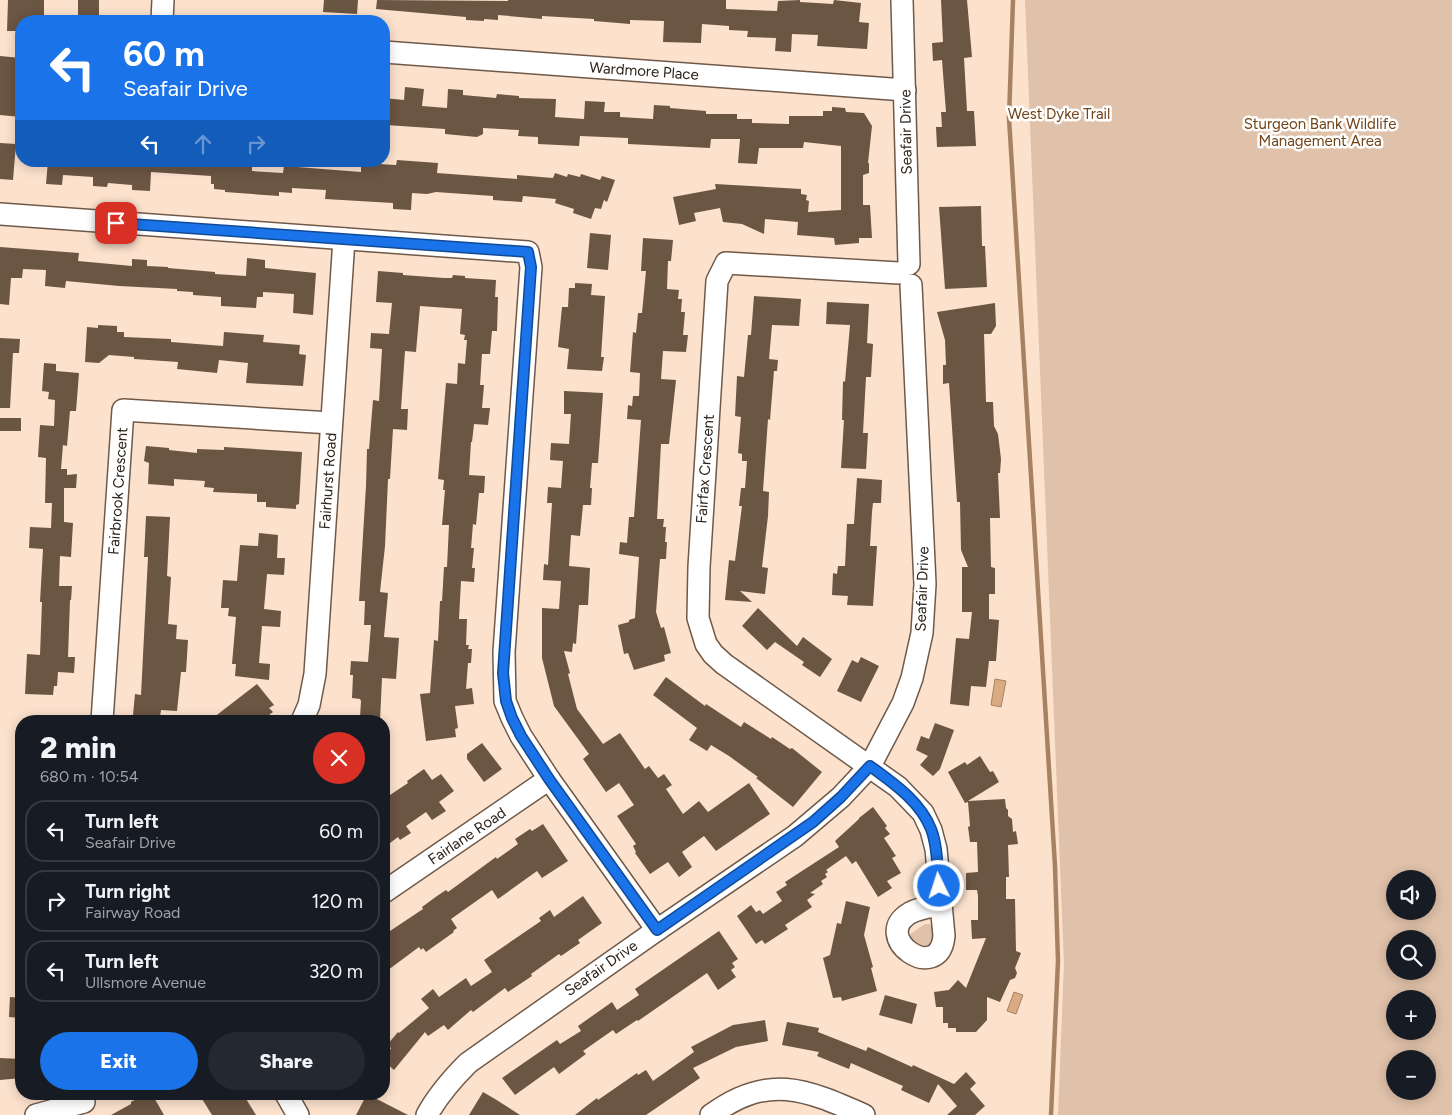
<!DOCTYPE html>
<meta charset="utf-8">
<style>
:root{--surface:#171b24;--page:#242831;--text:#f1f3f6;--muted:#9ea1a6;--line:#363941;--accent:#1a73e8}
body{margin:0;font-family:Figtree,sans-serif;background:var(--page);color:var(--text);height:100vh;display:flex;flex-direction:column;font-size:19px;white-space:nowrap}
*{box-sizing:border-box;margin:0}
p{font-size:16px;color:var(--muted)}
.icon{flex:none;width:28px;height:28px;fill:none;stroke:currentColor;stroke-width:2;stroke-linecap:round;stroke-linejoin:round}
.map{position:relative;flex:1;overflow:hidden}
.details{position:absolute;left:15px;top:715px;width:375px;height:385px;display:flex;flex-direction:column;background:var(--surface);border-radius:20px;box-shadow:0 2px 12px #0003}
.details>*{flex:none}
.top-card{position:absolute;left:15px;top:15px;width:375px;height:152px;border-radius:20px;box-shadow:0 2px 12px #0003;background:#1a73e8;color:#fff;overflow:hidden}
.fabs{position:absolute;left:1386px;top:870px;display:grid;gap:10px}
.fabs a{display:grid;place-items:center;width:50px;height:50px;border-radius:50%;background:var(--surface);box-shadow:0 2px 12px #0003;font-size:25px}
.pin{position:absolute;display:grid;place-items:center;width:42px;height:42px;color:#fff;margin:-21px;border-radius:10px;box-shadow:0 2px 8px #0006}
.me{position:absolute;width:55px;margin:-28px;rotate:356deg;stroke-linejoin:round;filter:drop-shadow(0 0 4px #0008)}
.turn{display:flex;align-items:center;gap:18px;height:105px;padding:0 25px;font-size:22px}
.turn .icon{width:65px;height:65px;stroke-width:2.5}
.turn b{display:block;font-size:35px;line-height:42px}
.lanes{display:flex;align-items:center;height:48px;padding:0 25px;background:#0003;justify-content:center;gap:25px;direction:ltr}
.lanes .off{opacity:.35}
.round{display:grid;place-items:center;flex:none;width:52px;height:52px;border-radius:26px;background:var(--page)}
.summary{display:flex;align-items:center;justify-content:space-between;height:85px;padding:0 25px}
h1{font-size:30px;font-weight:800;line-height:38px}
.cta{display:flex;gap:10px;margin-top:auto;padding:10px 25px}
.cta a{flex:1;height:58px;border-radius:30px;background:var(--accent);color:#fff;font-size:20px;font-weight:800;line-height:58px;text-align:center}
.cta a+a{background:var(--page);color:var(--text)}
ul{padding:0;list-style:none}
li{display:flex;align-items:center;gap:15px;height:62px;margin:0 10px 8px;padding:0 15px;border:2px solid var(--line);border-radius:20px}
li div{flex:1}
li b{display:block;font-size:19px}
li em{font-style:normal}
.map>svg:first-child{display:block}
.green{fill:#e0c1a9;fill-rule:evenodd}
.water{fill:#daaa82;stroke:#a68263}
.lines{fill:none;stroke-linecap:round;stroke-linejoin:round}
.stream{stroke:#a68263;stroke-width:4.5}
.building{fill:#6b5543}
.minor-casing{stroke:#705948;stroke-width:24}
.minor{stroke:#fff;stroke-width:21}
.route-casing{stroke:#114b97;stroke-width:12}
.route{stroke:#1a73e8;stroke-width:9}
.labels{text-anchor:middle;stroke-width:5;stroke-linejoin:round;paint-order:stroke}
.street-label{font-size:15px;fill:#2c231b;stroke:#fff}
.park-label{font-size:15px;fill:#714316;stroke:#fff}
</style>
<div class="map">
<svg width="1452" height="1115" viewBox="0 0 1452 1115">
<rect width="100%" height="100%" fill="#fce2cd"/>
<!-- green -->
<g class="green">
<path d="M1025 0H1452V1115H1058L1064 964ZM1395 879H1428V911H1395ZM1395 939H1428V971H1395ZM1395 999H1428V1031H1395ZM1395 1059H1428V1091H1395Z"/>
<path d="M925 924H930L934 930 933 942 925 948 911 941 909 935Z"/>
</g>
<!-- water -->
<g class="water">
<path d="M995 679 1006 681 1001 707 991 705Z"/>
<path d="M1014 992 1023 995 1016 1014 1007 1011Z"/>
</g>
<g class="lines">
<!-- stream -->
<path class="stream" d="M1013 0 1009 118 1055 866 1058 961 1051 1115"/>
</g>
<!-- building -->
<g class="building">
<path d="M8 0H44V21H21V31H7Z"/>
<rect x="78" y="0" width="21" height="21"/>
<path d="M324 0H358L357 14 323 12Z"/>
<path d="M377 0 508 1V0H726V9L777 11 778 1 800 0V2L833 4 834 0 861 3 859 22 869 23 867 49 817 46 818 35 792 34 791 52 775 51 776 38 747 37 748 31 729 30V26L702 24 701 43 663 42 664 21 630 20V24L594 21V19L542 16V19L498 15V20L484 19V21L466 20V17L376 9Z"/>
<path d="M941 0H967L972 57 964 58 967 111H974L976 146 937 147 936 127H942L941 112H946L942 60 933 61 932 43 943 42Z"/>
<path d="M0 56 21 58V117L0 115Z"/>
<path d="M405 87 424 89 422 106 447 108 448 89 463 90V95L496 98 497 94 519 96V98L556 99 555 117 584 119 585 101 605 102 604 112H620V117L653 119 654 105 670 106V108L706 111V114H737V119H752V123L789 124V116H823V111H832V107L845 108 846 112 864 113 872 126 868 163H869V173L863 175V205H870L872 238H859V243L835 245 834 238 797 235 798 222 765 219 764 234 742 224 723 222 720 208 694 213 696 221 679 225 673 197 716 189 715 184 801 189V194L807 195 806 200 809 201 808 212 841 210V146L804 142 803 148H759L757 164 738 163 740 139H711L710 148 628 144V138L580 136 579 146 538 144V137L518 136 519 130 483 128V134L477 137 445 134V129L386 125 384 98 404 100Z"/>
<path d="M0 143 16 144 13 180 0 179Z"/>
<path d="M397 160 438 163 437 173 517 179V175L553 178 555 173 567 177 568 174 580 177 581 174 600 180 602 176 615 180 607 202 604 200 601 209 595 208 591 219 573 213 574 209 555 203 556 199 523 196 522 202 493 200V196L436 192 427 194 412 193 411 210 393 209V203L325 199 326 190 292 188V193L279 192V196L225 192V190L214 189V184H211V176L151 172 150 191 132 190V185L108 183 107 187 93 186V177L63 175 62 185 46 184 48 161H252V171L283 173 284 166 361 172V163L396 165Z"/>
<path d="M981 206 982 246H985L987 287 945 289 939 207Z"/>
<path d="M590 233 611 235 608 270 587 268Z"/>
<path d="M643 238 673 240 671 261H668L667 289 679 290 678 299H682L681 312H685L683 335H688L686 352 663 351 661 379 676 380 669 444H661L657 519H664L663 527H666L665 542H667L666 559H660L656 612 661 628 664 627 671 653 664 655 665 661 634 670 628 653 624 654 618 625 629 622V620L635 618 639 557 619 554 620 542 627 543 629 517H634L641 420 627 419 628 405 632 406 633 396H639L640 373 630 372 633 332 636 333 638 313H642L646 271H641Z"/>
<path d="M0 247 79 253 78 261 132 266V259L147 260V266L168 267V268L215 272V274L246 276 247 258 265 260V268L316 273 313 315 293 313 294 294 263 292V297H257L256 308 221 306V297L193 295V292L177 291V289L119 286 66 281 65 288 45 286 46 270 23 269 22 278H11L9 305 0 304Z"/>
<path d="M378 271 403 273V275L444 278H452L453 275 465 276V278L496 280 495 297H498L497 331H492L490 354H482L480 385H484L482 408H490L488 425 474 424 472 442H471L469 475 485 476 484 493H479L476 525 473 524 471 548H474L472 568H475L474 582 461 581 459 619H467L466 645H469L468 649H472L471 663H468L466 689 472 688 474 704 455 706 458 728 455 729 456 737 426 741 420 694 430 693 434 640 438 641 440 601H442L444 567H447L449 525H442L445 490H443L444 480 438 479 446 383 457 384 458 363 465 364 467 340H464L465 335 460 334 462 309 420 306 416 352 405 351 401 409H408L407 430 393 429 390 479H388L385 546 380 592 388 593 384 637 399 638 396 679 382 678 380 721H368V717H360L361 701 360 699 352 698 353 675H350L351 661 368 662 371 625H364L365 601H359L366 486 367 449H369L373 400 379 401 382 349 370 348 371 333 389 334 392 303 376 302Z"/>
<path d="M575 283 592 284 591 295 605 296 601 357H604L602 371 567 369 569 349 558 347 562 307H568L569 288H575Z"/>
<path d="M754 296 801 299 799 326 772 325 769 359 778 360 777 371H774L770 420 768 419 763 491 769 492 768 516 762 567 768 568 765 594 740 591 752 602 725 600 729 560 735 561 742 506H739L741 488H745L747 461H742V454L738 453 741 417 735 416 737 376 744 377 748 335H751Z"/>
<path d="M827 302 869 304 867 343 873 344 871 377H866L863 433H868L866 469 841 468 844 420H842L843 381 845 382 850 325 826 324Z"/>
<path d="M995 303 996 326 991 334H984L986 402H993L994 426 998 434 1001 459 1000 473H998L1000 518H990L991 567 995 568V594H989V619L999 620 996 661H989L986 687 971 686 969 706 950 704 956 638 969 639 972 612H962V567H968L961 550 960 502H957L949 383 943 384V365H946L945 340 937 312Z"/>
<path d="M98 325 117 326V332H124V337L171 339V342L223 346 224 332 264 335 263 342 300 345 299 354 306 355 303 386 246 383 248 363 219 360 217 373 177 369 178 362 134 359V357L109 355 99 363 85 362 87 327 98 328Z"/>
<path d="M0 338 20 339 19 353H13L10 408H0Z"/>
<path d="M44 363 56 364V371L79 373 76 411H70L67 446 63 445 61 469H67V475L77 474 76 488H64V522L73 523 71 557 60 556 59 586H72L71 600H70L68 657H75L74 673 58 672 57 686H54L53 695 25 694 27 654 40 655 42 602H40L43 549 29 548 30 527 51 528 52 503H45L46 458 38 457 40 425 54 426 55 400 48 399 49 392 42 391Z"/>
<path d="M564 391 603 393 598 463H592L590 488H592L591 505H583L580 536 571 535 569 566 590 568 588 605H579L576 644 573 643 572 652 564 651 570 673 568 674 577 709 603 744 620 733 645 769 649 766 658 778 664 774 672 785 666 789 683 814 699 801 708 812 749 783 770 814 716 851 704 836 682 852 692 867 679 877 668 862 650 874 635 853 636 852 633 846 636 844 617 816 634 805 619 783 606 792 583 759 589 754 554 706 542 658V608L559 609 561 581 543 580 544 564 548 565 552 503H547L548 487 561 488 563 461 550 460 551 443 569 444 571 414H564Z"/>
<rect x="0" y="418" width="21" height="13"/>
<path d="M146 446 169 448V450L197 453V449L224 450V447L302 452 299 504 296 505V509L266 507V502H257V494L213 492 214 488 204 487 205 481 174 479V486L148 484 149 463 144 461Z"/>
<path d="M857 478 882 480 881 503H873L872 512 870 546H877L873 606 847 605 848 596 832 595 833 573 837 574 838 566H845L847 524H854Z"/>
<path d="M146 516 170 517 167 576 171 577 168 624 177 625 176 639 188 640 186 672H181L177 711 161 710 160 717 133 715 135 694 141 695 148 557H144Z"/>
<path d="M259 533 278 535 277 558H285L284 575 267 574 264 609 281 611 280 627 262 626 259 663 270 664 269 680 235 676 236 664H232L236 617 228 616 229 608H221L223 580 237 581 240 545 258 546Z"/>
<path d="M758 608 797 646 803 637 832 659 820 677 802 665 804 662 775 642 767 650 742 626Z"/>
<path d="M861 657 879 666 861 702 837 691 852 660 858 663Z"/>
<path d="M666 677 705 706 706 704 741 727 744 722 771 739 772 737 790 749 792 748 822 772 793 807 756 778 758 777 729 756 711 745 707 751 689 740 697 728 653 695Z"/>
<path d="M257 684 274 705 269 708 273 712 261 721H209Z"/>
<path d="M935 723 954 730 940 769 933 776 920 765 928 756 916 750 921 736 929 739Z"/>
<path d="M482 743 502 769 484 782 467 759V754Z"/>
<path d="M980 756 990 772 993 771 999 782 968 801 1005 799 1006 808 1008 810V816L1012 819 1013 832 1016 831 1018 844 1008 845 1009 877H1006V899H1015L1016 951 1021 953 1015 968 1017 973 1015 978 1010 980 1000 1002 987 997V1020L976 1032H956V1028H948V1023H943V1007H936L934 992 949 990 958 980 966 988 986 938 972 939 971 920H978V896L977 890H966V873L978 872 977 842H970L968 827 970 826 968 802 965 803 948 772 965 762 967 765Z"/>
<path d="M424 769 432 780 441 774 454 791 439 802 446 811 432 820 426 812 406 826 411 833 400 840 398 837 390 843 384 834V799L408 783 407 781Z"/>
<path d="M873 807 887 826 885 828 890 834 884 838 896 856 892 858 901 873 887 881 892 888 878 897 856 861 852 864 846 856 826 870 828 872 825 874 827 877 821 881 823 884 810 893 815 894 807 900 812 907 785 925 788 929 765 944 762 940 756 944 737 916 751 905 756 912 760 910 763 914 782 901 776 892 787 885 785 882 839 847 835 841 859 819V818Z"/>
<path d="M543 824 568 861 542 878 537 871 498 899 492 890 451 919 457 928 453 931 454 932 426 952 423 948 421 950 419 947 384 973V935L423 909 422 907 437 896 446 890 448 892 496 857 497 859 518 844 515 839 530 829 532 831Z"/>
<path d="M583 896 602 923 578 940 580 943 561 956 559 954 531 974 532 976 508 992 505 988 473 1012 471 1010 448 1030 444 1025 428 1036 425 1032 394 1070 384 1061 391 1048 387 1045 398 1032 399 1033 429 1008 421 999 433 989 439 997 466 978 471 986 492 972 484 960 541 921 539 918 550 910 554 917Z"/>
<path d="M846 901 870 907 864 935 873 967 871 968 877 991 842 1001 841 997 833 998 823 958 830 955 837 923 841 924Z"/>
<path d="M719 931 738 959 732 963 735 967 731 970 736 977 718 990 707 973 638 1021 637 1020 616 1034 613 1030 583 1051 586 1054 559 1074 554 1067 515 1095 502 1078 557 1040 560 1044 581 1031 578 1026 612 1002 617 1010 639 995 635 989Z"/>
<path d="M885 995 917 1004 912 1024 879 1015Z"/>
<path d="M10 997 21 998V1018L9 1017Z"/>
<path d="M765 1020 768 1041 736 1047 693 1068 700 1078 646 1115H575L597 1098 598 1100 637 1073 638 1075 646 1070 653 1081 694 1052 691 1047 733 1025Z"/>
<path d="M787 1022 819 1028 818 1032 866 1051 868 1047 912 1067 913 1065 954 1084 966 1072 976 1083 970 1089 985 1106 975 1115H947L957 1106 938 1084 929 1103 901 1090 903 1086 851 1063 849 1069 817 1056 819 1052 782 1045Z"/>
<path d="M0 1058 21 1059V1078L0 1080Z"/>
<path d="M483 1092 495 1099 520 1115H469Z"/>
<path d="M145 1094H152L164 1115H111L131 1104V1102Z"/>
<path d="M199 1094H243L256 1115H212Z"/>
<path d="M367 1094 408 1115H356Z"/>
</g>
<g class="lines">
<defs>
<g id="minor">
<path d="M902 0 909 264"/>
<path d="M162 21 163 0"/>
<path d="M384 52 905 90"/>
<path d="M0 214 528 252 531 267 504 652 505 701 512 718 521 736 549 779 657 930"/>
<path d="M899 273 726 263 717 281 699 567 698 618 706 644 713 654 724 664 898 787 923 813 931 830 936 849 944 936C939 986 869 937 910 913 919 908 930 907 940 905"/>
<path d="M102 721 123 410 331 423"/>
<path d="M302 721 309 705 315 674 344 239"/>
<path d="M384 892 549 779"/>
<path d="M286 1094 298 1115"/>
<path d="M36 1115 84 1102"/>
<path d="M427 1115C438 1095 452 1079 468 1063L657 930 795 836 841 797 870 766 903 703 912 678 922 633 925 584 911 285"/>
<path d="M711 1115C768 1073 805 1089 864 1115"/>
</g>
</defs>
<!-- minor casing -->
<use href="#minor" class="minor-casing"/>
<!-- minor -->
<use href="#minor" class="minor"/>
</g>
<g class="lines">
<defs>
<path id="route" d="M116 223 528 252 531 267 503 673 506 701 512 718 521 736 549 779 657 930 813 822 841 797 870 766C893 783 920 801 931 829 938 847 937 867 939 886"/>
</defs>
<!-- route casing -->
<use href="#route" class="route-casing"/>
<!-- route -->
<use href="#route" class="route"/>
</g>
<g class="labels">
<!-- street labels -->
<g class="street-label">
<text transform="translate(644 71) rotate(4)" y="5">Wardmore Place</text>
<text transform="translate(906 132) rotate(-91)" y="5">Seafair Drive</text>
<text transform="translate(705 469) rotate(-86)" y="5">Fairfax Crescent</text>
<text transform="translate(328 481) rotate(-86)" y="5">Fairhurst Road</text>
<text transform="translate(118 491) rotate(-86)" y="5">Fairbrook Crescent</text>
<text transform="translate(922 589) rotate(-88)" y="5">Seafair Drive</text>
<text transform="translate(467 836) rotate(-34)" y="5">Fairlane Road</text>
<text transform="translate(601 968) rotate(-35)" y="5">Seafair Drive</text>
</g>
<!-- park labels -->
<g class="park-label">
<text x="1059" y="119">West Dyke Trail</text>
<text x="1320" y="129">Sturgeon Bank Wildlife<tspan x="1320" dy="17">Management Area</tspan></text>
</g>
</g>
</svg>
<div class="fabs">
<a><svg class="icon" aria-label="sound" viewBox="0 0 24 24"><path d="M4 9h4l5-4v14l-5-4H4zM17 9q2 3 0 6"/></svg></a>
<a><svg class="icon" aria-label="search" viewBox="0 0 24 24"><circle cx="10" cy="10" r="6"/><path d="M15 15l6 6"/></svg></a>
<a>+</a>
<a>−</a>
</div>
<div class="pin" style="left:116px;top:223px;background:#d93025"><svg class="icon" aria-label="arrive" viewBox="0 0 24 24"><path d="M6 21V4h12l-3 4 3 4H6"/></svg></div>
<svg class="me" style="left:939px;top:886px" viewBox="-20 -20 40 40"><circle r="17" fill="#1a73e8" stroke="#fff" stroke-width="3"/><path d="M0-11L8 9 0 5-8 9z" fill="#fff"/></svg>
<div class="top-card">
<div class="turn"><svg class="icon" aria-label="left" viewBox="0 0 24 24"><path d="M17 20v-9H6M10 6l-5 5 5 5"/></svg><div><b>60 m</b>Seafair Drive</div></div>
<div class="lanes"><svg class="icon" aria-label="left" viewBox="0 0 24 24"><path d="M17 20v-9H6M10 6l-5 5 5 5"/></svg><svg class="icon off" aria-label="ahead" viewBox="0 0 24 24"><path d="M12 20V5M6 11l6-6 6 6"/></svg><svg class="icon off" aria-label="right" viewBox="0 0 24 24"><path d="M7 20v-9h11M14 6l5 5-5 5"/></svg></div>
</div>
<section class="details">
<div class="summary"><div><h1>2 min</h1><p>680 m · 10:54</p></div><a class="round" style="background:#d93025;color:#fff"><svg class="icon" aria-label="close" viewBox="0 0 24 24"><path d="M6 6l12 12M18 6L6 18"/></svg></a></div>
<ul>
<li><svg class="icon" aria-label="left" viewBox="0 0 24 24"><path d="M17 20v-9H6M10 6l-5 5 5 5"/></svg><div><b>Turn left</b><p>Seafair Drive</p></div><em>60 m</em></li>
<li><svg class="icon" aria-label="right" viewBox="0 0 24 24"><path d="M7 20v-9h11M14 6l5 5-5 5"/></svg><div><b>Turn right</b><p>Fairway Road</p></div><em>120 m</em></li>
<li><svg class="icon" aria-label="left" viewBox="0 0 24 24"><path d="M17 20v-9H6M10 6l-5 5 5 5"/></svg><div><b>Turn left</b><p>Ullsmore Avenue</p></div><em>320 m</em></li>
</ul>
<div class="cta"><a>Exit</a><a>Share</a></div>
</section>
</div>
